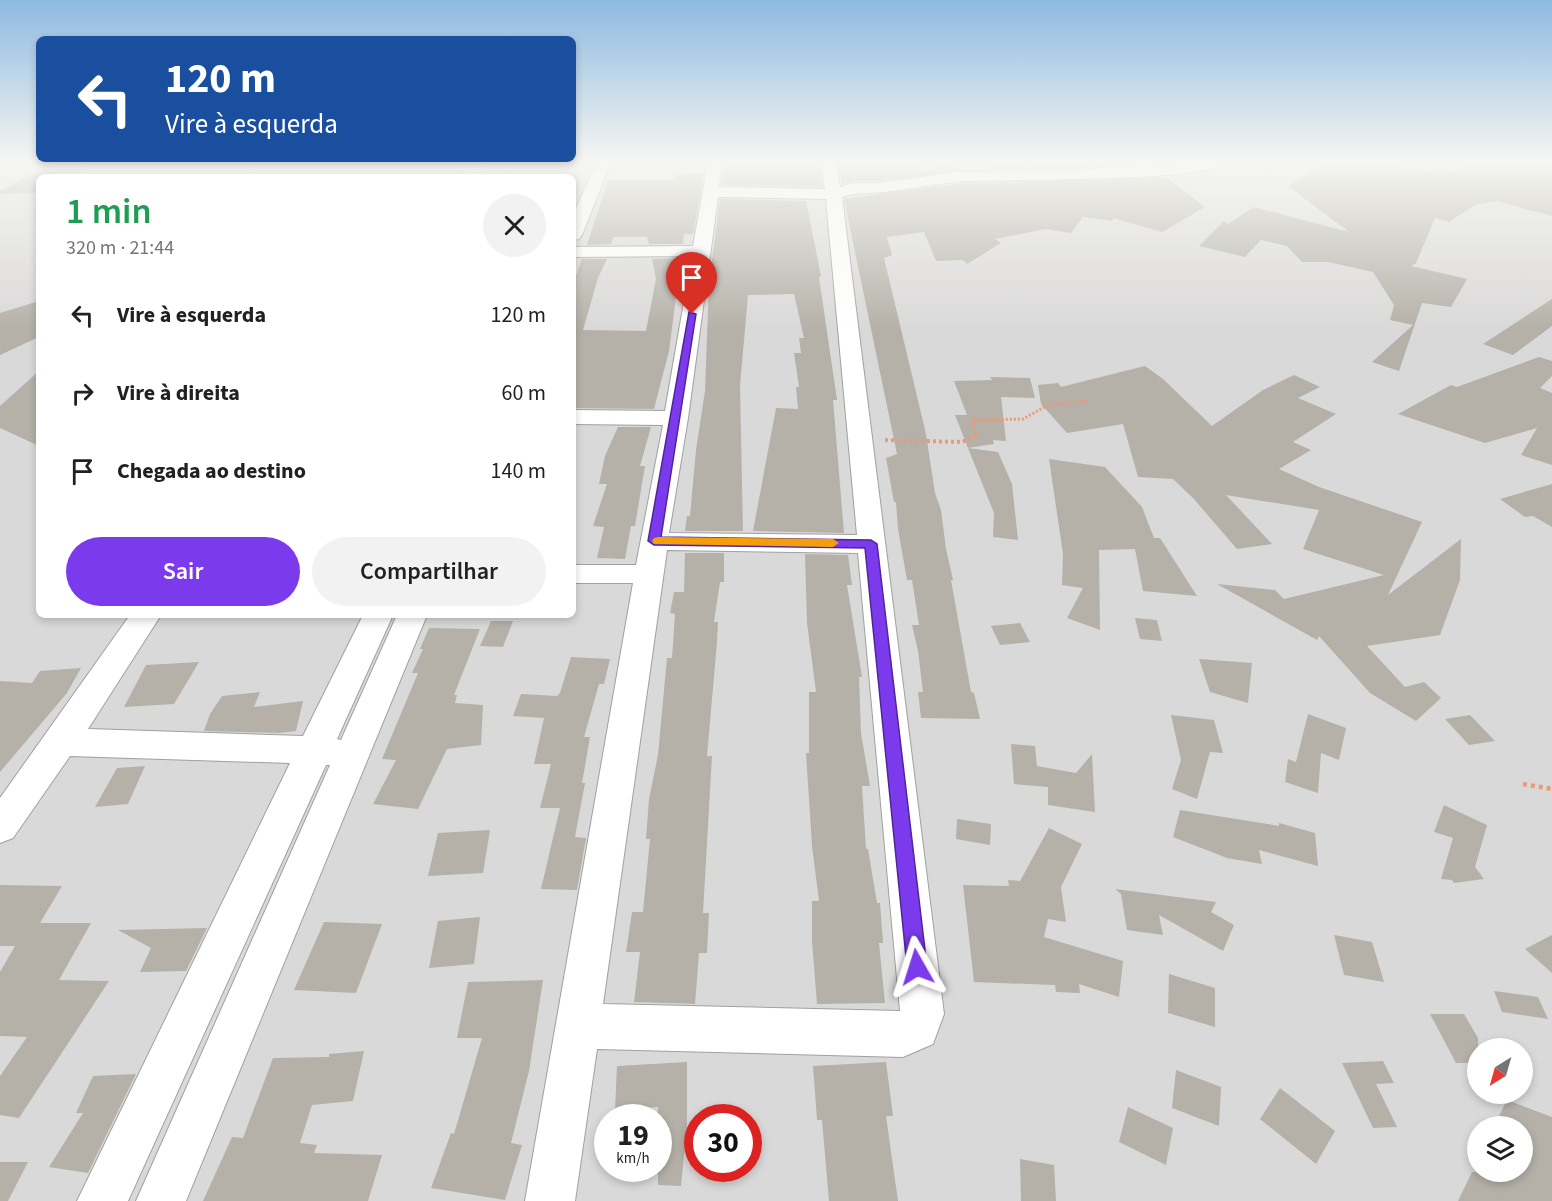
<!DOCTYPE html>
<html lang="pt">
<meta charset="utf-8">
<style>
:root{--surface:#fff;--page:#f2f2f2;--text:#202124;--muted:#757577;--accent:#7c3aed}
body{margin:0;font-family:"Source Sans 3",sans-serif;background:var(--page);color:var(--text);height:100vh;display:flex;flex-direction:column;font-size:22px;white-space:nowrap}
*{box-sizing:border-box;margin:0}
p{font-size:20px;color:var(--muted)}
.icon{flex:none;width:33px;height:33px;fill:none;stroke:currentColor;stroke-width:2;stroke-linecap:round;stroke-linejoin:round}
.map{position:relative;flex:1;overflow:hidden}
.panel{position:absolute;left:36px;top:174px;width:540px;height:444px;display:flex;flex-direction:column;background:var(--surface);border-radius:9px;box-shadow:0 3px 9px #0003}
.panel>*{flex:none}
.guide{position:absolute;left:36px;top:36px;width:540px;height:126px;border-radius:9px;box-shadow:0 3px 9px #0003;background:#1a4fa0;color:#fff;overflow:hidden}
.needle{width:39px;rotate:217deg}
.buttons{position:absolute;left:1467px;top:1038px;display:grid;gap:12px}
.buttons a{display:grid;place-items:center;width:66px;height:66px;border-radius:50%;background:var(--surface);box-shadow:0 3px 9px #0003;font-size:30px}
.speed{position:absolute;left:594px;top:1104px;display:flex;gap:12px;font-size:30px;font-weight:700;text-align:center}
.speed>*{display:grid;place-content:center;width:78px;height:78px;border-radius:50%;background:var(--surface);box-shadow:0 3px 9px #0003;line-height:1}
.speed small{font-size:15px;font-weight:400}
.speed .limit{border:9px solid #d22;background:#fff;color:#111}
.pin{position:absolute;display:grid;place-items:center;width:51px;height:51px;color:#fff;margin:-62px -26px;border-radius:50% 50% 50% 0;rotate:-45deg;box-shadow:0 0 6px #0007}
.pin .icon{rotate:45deg}
.me{position:absolute;width:66px;margin:-33px;rotate:354deg;stroke-linejoin:round;filter:drop-shadow(0 0 4px #0008)}
.turn{display:flex;align-items:center;gap:21px;height:126px;padding:0 30px;font-size:27px}
.turn .icon{width:78px;height:78px;stroke-width:2.5}
.turn b{display:block;font-size:42px;line-height:51px}
.round{display:grid;place-items:center;flex:none;width:63px;height:63px;border-radius:32px;background:var(--page)}
.headline{display:flex;align-items:center;justify-content:space-between;height:102px;padding:0 30px}
h1{font-size:36px;font-weight:600;line-height:45px;color:#1e9e55}
.cta{display:flex;gap:12px;margin-top:auto;padding:12px 30px}
.cta a{flex:1;height:69px;border-radius:36px;background:var(--accent);color:#fff;font-size:24px;font-weight:600;line-height:69px;text-align:center}
.cta a+a{background:var(--page);color:var(--text)}
ul{padding:0;list-style:none}
li{display:flex;align-items:center;gap:18px;height:78px;padding:0 30px}
li div{flex:1}
li b{display:block;font-size:22px}
li em{font-style:normal}
.map>svg:first-child{display:block}
.residential{fill:#dad9d9;fill-rule:evenodd}
.building{fill:#b5b1a9}
.lines{fill:none;stroke-linecap:round;stroke-linejoin:round}
.street-casing{stroke:#a0a0a0;stroke-width:2}
.path-far2{stroke:#eb9a75;stroke-width:3;stroke-dasharray:2 2;stroke-linecap:butt}
.path-far1{stroke:#eb9a75;stroke-width:4;stroke-dasharray:3 3;stroke-linecap:butt}
.path{stroke:#eb9a75;stroke-width:4.5;stroke-dasharray:4 4;stroke-linecap:butt}
.street{fill:#fff;fill-rule:evenodd}
.route{fill:#7c3aed;stroke:#51269a;stroke-width:1.5}
.slow{fill:#f59e0b}
</style>
<div class="map">
<svg width="1552" height="1201" viewBox="0 0 1552 1201">
<rect width="100%" height="100%" fill="#ecebe3"/>
<!-- residential -->
<path class="residential" d="M0 162H1552V1201H0ZM39 177H573V615H39ZM1478 1048H1522V1094H1478ZM608 1118H658V1168H608ZM698 1118H748V1168H698ZM1478 1126H1522V1172H1478Z"/>
<!-- building -->
<g class="building">
<path d="M54 162H92L73 177H39V193L0 194V191Z"/>
<path d="M724 162H819L822 187 722 185Z"/>
<path d="M837 162H909L924 173 949 164 966 170 881 181H853L842 184Z"/>
<path d="M1009 162 1033 168 1045 162 1147 163 1062 169H991Z"/>
<path d="M1327 162H1392V165L1430 172 1442 168 1451 171 1479 162H1552V216L1496 201 1475 205 1449 222 1435 218 1416 263 1411 266 1467 279 1451 307 1422 303 1399 371 1372 362 1413 325 1390 320 1394 305 1373 272 1328 262H1302L1287 246 1261 240 1245 257 1199 246 1224 221 1228 224 1254 207 1349 232 1288 186Z"/>
<path d="M704 173 693 234H684L683 244H649L647 237H613L611 244 587 245 608 180H674L675 174Z"/>
<path d="M1166 177 1205 207 1162 232 1113 218 1112 221 1083 217 1071 233 1046 229 995 239 1001 243 967 264 963 260 936 261 924 232 887 237 892 255 884 258 926 434 935 493 941 510 946 549 953 580H951L971 692 974 693 980 719 921 718 918 692H923L918 651 912 625H919L912 580H907L898 529 896 502H894L886 458 897 454 844 199 955 184Z"/>
<path d="M720 199 806 201 821 276 819 277 837 400H833L844 533 753 531 776 408 798 409 796 387H799L794 353H801L799 338H804L794 294 748 295 740 386 743 531H685L687 516H690L696 450 705 391 709 283Z"/>
<path d="M681 258 669 351 654 409 573 408V284L582 259H607L598 278 583 330 646 331 656 279 652 259Z"/>
<path d="M1552 299V326L1513 355 1483 344Z"/>
<path d="M39 301V337L0 355V313Z"/>
<path d="M1539 357 1552 361V376L1540 388 1552 393V465L1521 455 1537 428 1485 443 1398 414 1451 385 1457 387Z"/>
<path d="M1145 366 1163 379 1212 426 1263 390 1294 375 1320 387 1298 398 1336 414 1293 442 1311 450 1279 469 1319 487 1422 522 1388 595 1461 539 1460 580 1440 635 1367 646 1405 687 1424 682 1441 698 1416 721 1370 693 1319 636 1317 640 1217 584 1275 590 1284 599 1384 575 1303 549 1319 510 1226 495 1272 544 1237 549 1193 498 1173 479 1138 477 1123 424 1067 433 1041 404 1038 385 1058 383 1061 387Z"/>
<path d="M39 371V446L0 428V406Z"/>
<path d="M990 377 1030 378 1035 398 1001 397 1006 441 993 440 994 444 968 448 955 415H967L954 381 992 380Z"/>
<path d="M618 427H651L640 466H645L635 526H631L625 559 597 558 604 527 593 526 607 484H599L605 456Z"/>
<path d="M968 448 998 452 1012 484 1018 540 993 537 994 513Z"/>
<path d="M1049 459 1105 467 1142 507 1154 538H1160L1197 596 1143 591 1135 549 1099 550 1100 630 1067 618 1083 588 1062 585 1063 554Z"/>
<path d="M1552 484V527L1533 516 1525 517 1500 499Z"/>
<path d="M685 553H724V582H720L714 622H718L717 642 707 756H712L703 913H709L707 953H699L695 1004 634 1002 640 952H626L632 912H643L650 839H646L649 799 658 755 667 658H672L675 614 670 613 674 592H684Z"/>
<path d="M805 554 848 555 852 585H847L862 677H859L861 733 870 786H862L866 849H868L877 903H880L883 943H879L885 1003 817 1004 812 941V901H819L812 846 806 753H809V692H816L807 623Z"/>
<path d="M1135 618 1157 620 1162 641 1140 639Z"/>
<path d="M491 621H513L503 647 480 646Z"/>
<path d="M1020 623 1030 642 1000 645 991 626Z"/>
<path d="M429 628 480 629 454 695H457L455 703 483 705 481 745 447 749 418 809 373 804 396 760 382 759 418 673H412L423 649H420Z"/>
<path d="M571 657 610 659 604 684H599L584 737H590L582 783H585L575 837 586 838 577 890 541 889 560 808H540L551 764H534L544 718 513 716 521 694 557 696 560 693Z"/>
<path d="M1199 659 1252 663 1248 703 1210 692Z"/>
<path d="M199 662 174 704 124 707 146 665Z"/>
<path d="M81 668 67 693 0 772V681L32 683 40 671Z"/>
<path d="M260 692 254 707 303 701 296 731 278 733 204 731 210 714 222 696Z"/>
<path d="M1308 714 1346 728 1339 760 1321 753 1318 793 1285 782 1288 759 1296 762Z"/>
<path d="M1171 715 1214 720 1223 753 1210 752 1197 799 1172 789 1181 760Z"/>
<path d="M1470 715 1495 741 1469 745 1445 719Z"/>
<path d="M1011 744 1035 746 1037 766 1076 773 1092 754 1095 812 1048 805V787L1014 784Z"/>
<path d="M145 766 128 804 95 807 117 768Z"/>
<path d="M1444 805 1487 825 1475 867 1484 879 1454 883 1452 880 1441 879 1453 838 1434 832Z"/>
<path d="M1180 810 1279 826V823L1315 833 1318 866 1259 850 1262 864 1227 858 1173 837Z"/>
<path d="M957 819 991 824 990 845 956 839Z"/>
<path d="M1049 828 1082 844 1061 887 1066 922 1048 919 1044 937 1123 961 1119 997 1079 984 1080 993 1056 992 1055 985 974 982 963 885 1009 886 1008 880 1020 881Z"/>
<path d="M490 830 483 873 428 876 438 833Z"/>
<path d="M0 885 62 886 40 923H91L59 980 109 981 19 1118 0 1115V1076L27 1037 0 1036V972L15 946H0Z"/>
<path d="M1115 889 1216 902 1211 912 1234 925 1223 951 1159 915 1163 935 1127 930 1121 894Z"/>
<path d="M480 917 474 964 429 968 438 921Z"/>
<path d="M324 922 382 924 356 993 294 990Z"/>
<path d="M207 928 186 971 140 972 151 948 118 930Z"/>
<path d="M1334 935 1372 942 1384 982 1344 975Z"/>
<path d="M1552 935V973L1525 949Z"/>
<path d="M1169 974 1215 988V1027L1168 1013Z"/>
<path d="M543 980 529 1071 511 1143 522 1145 505 1200 431 1188 451 1133 454 1134 482 1038H457L468 982Z"/>
<path d="M1494 991 1538 997 1548 1019 1502 1012Z"/>
<path d="M1430 1014H1464L1478 1038V1063H1456Z"/>
<path d="M364 1051 353 1101 312 1105 300 1143 317 1145 314 1153 382 1155 368 1201H203L232 1137 243 1138 273 1058 329 1057V1054Z"/>
<path d="M1383 1061 1394 1083 1376 1084 1397 1127 1373 1128 1342 1063Z"/>
<path d="M687 1062V1124L681 1186 658 1185V1107L615 1110 617 1066Z"/>
<path d="M886 1062 893 1116H886L898 1201H829L822 1120H817L813 1066Z"/>
<path d="M1176 1070 1221 1087 1219 1126 1172 1108Z"/>
<path d="M136 1074 88 1173 49 1167 83 1113H76L93 1076Z"/>
<path d="M1280 1088 1335 1131 1316 1164 1260 1119Z"/>
<path d="M1507 1100 1552 1117V1201H1458L1472 1172H1522V1126H1494Z"/>
<path d="M1128 1107 1173 1128 1166 1165 1119 1142Z"/>
<path d="M1020 1159 1054 1165 1056 1201H1021Z"/>
<path d="M0 1162H28L8 1201H0Z"/>
</g>
<g class="lines">
<defs>
<g id="street">
<path d="M471 162H485L476 177H460Z"/>
<path d="M597 162H611L582 235 579 239 573 240V215Z"/>
<path d="M708 162H722L719 187 825 189 821 162H835L840 187 853 183H881L956 172 1062 171 1192 162H1226C1207 183 995 178 955 182 931 184 907 190 883 192 868 194 856 192 842 197L944 1014 933 1044 903 1057 597 1049 575 1201H525L633 583H573V565H636L663 425 573 424V410L665 411 692 256 573 257V247L693 246ZM718 197 826 199 857 535 669 533 688 418ZM667 550 858 553 900 1011 603 1004Z"/>
<path d="M130 615H161L88 729 303 736 363 615H393L337 739 341 740 397 615H427L186 1201H136L330 765H326L128 1201H77L290 763 70 756 13 838 0 843V798Z"/>
</g>
</defs>
<!-- street casing -->
<use href="#street" class="street-casing"/>
<!-- path-far2 -->
<path class="path-far2" d="M975 435 973 420 1023 419 1048 405 1089 401"/>
<!-- path-far1 -->
<path class="path-far1" d="M885 440 962 442 975 436V433"/>
<!-- path -->
<path class="path" d="M1523 784 1552 789"/>
<!-- street -->
<use href="#street" class="street"/>
</g>
<!-- sky -->
<linearGradient id="sky" x2="0" y2="1"><stop stop-color="#8ebae1"/><stop offset="0.49" stop-color="#f6f6f2"/><stop offset="1" stop-color="#f6f6f2" stop-opacity="0"/></linearGradient>
<rect width="1552" height="330" fill="url(#sky)"/>
<!-- route -->
<path class="route" d="M689 312 696 314 661 537 871 540 877 544 927 967 924 973 917 976 910 973 907 967 865 548 654 545 648 541Z"/>
<!-- slow -->
<path class="slow" d="M659 537 833 539 839 543 833 547 654 544 652 541 654 538Z"/>
</svg>
<div class="buttons">
<a><svg class="needle" viewBox="-14 -14 28 28"><path d="M0-13l5 13h-10z" fill="#e53935"/><path d="M0 13l5-13h-10z" fill="#757577"/></svg></a>
<a><svg class="icon" aria-label="layers" viewBox="0 0 24 24"><path d="M12 4l9 5-9 5-9-5zM3 14l9 5 9-5"/></svg></a>
</div>
<div class="speed"><div>19<small>km/h</small></div><div class="limit">30</div></div>
<div class="pin" style="left:692px;top:314px;background:#d93025"><svg class="icon" aria-label="arrive" viewBox="0 0 24 24"><path d="M6 21V4h12l-3 4 3 4H6"/></svg></div>
<svg class="me" style="left:917px;top:967px" viewBox="-20 -20 40 40"><path d="M0-17L14 15 0 8-14 15z" fill="#7c3aed" stroke="#fff" stroke-width="4"/></svg>
<div class="guide">
<div class="turn"><svg class="icon" aria-label="left" viewBox="0 0 24 24"><path d="M17 20v-9H6M10 6l-5 5 5 5"/></svg><div><b>120 m</b>Vire à esquerda</div></div>
</div>
<section class="panel">
<div class="headline"><div><h1>1 min</h1><p>320 m · 21:44</p></div><a class="round"><svg class="icon" aria-label="close" viewBox="0 0 24 24"><path d="M6 6l12 12M18 6L6 18"/></svg></a></div>
<ul>
<li><svg class="icon" aria-label="left" viewBox="0 0 24 24"><path d="M17 20v-9H6M10 6l-5 5 5 5"/></svg><div><b>Vire à esquerda</b></div><em>120 m</em></li>
<li><svg class="icon" aria-label="right" viewBox="0 0 24 24"><path d="M7 20v-9h11M14 6l5 5-5 5"/></svg><div><b>Vire à direita</b></div><em>60 m</em></li>
<li><svg class="icon" aria-label="arrive" viewBox="0 0 24 24"><path d="M6 21V4h12l-3 4 3 4H6"/></svg><div><b>Chegada ao destino</b></div><em>140 m</em></li>
</ul>
<div class="cta"><a>Sair</a><a>Compartilhar</a></div>
</section>
</div>
